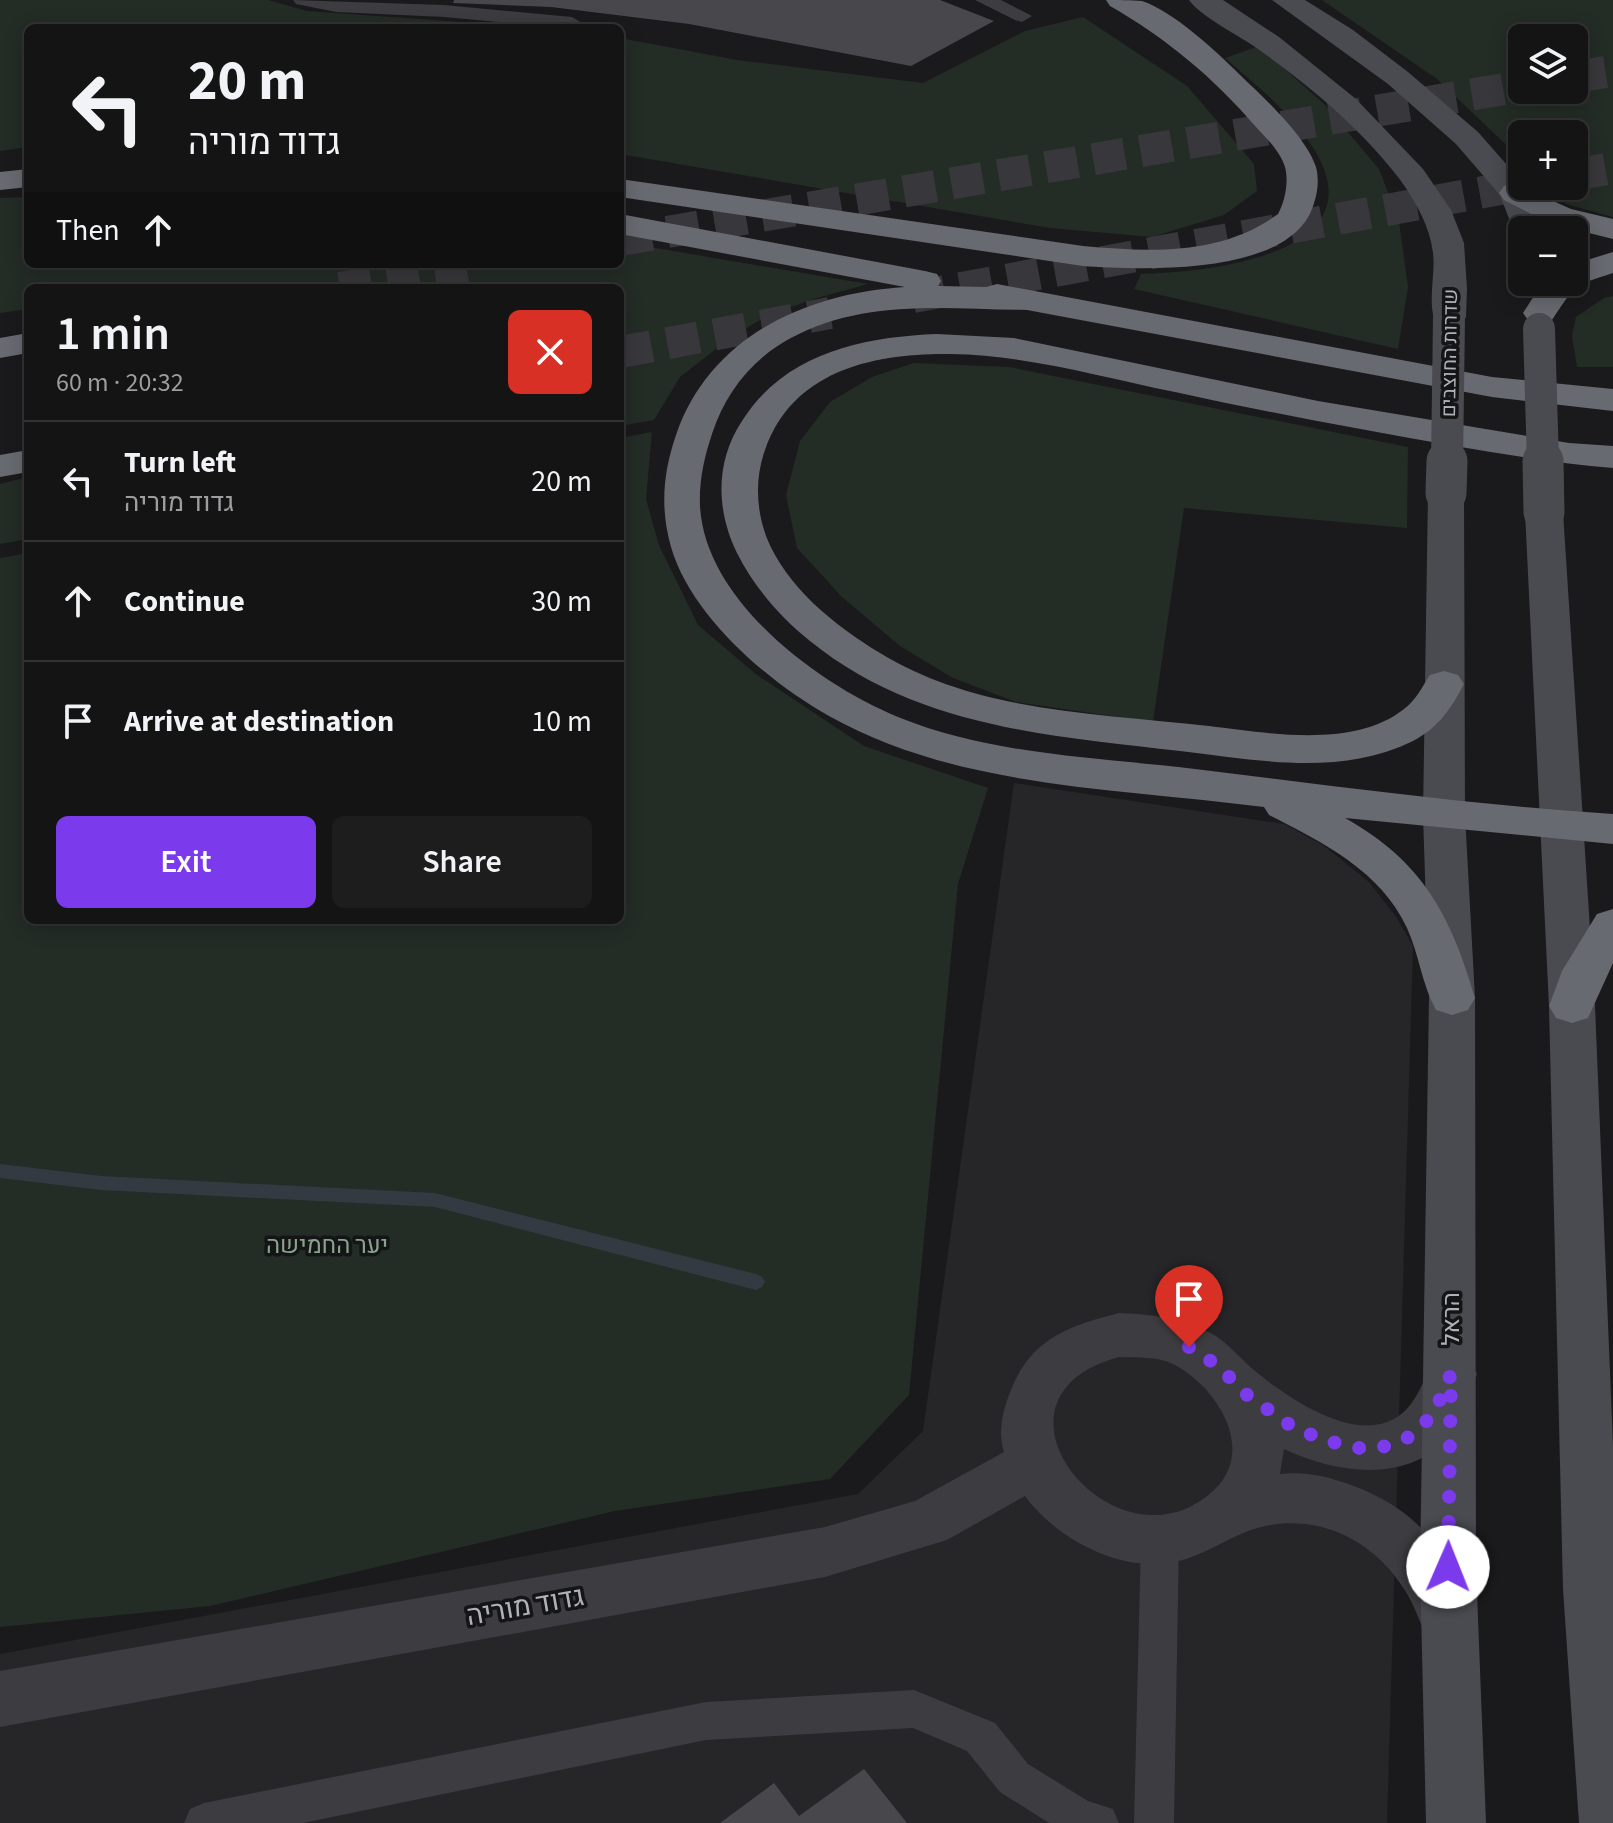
<!DOCTYPE html>
<meta charset="utf-8">
<style>
:root{--surface:#141415;--page:#1d1d1e;--text:#f1f3f6;--muted:#9d9ea0;--line:#333334;--accent:#7c3aed}
body{margin:0;font-family:"Source Sans 3",Heebo,sans-serif;background:var(--page);color:var(--text);height:100vh;display:flex;flex-direction:column;font-size:30px;white-space:nowrap}
*{box-sizing:border-box;margin:0}
p{font-size:26px;color:var(--muted)}
.icon{flex:none;width:44px;height:44px;fill:none;stroke:currentColor;stroke-width:2;stroke-linecap:round;stroke-linejoin:round}
.map{position:relative;flex:1;overflow:hidden}
.sheet{position:absolute;left:24px;top:284px;width:600px;height:640px;display:flex;flex-direction:column;background:var(--surface);border-radius:12px;box-shadow:0 4px 20px #0003,0 0 0 2px var(--line)}
.sheet>*{flex:none}
.hud{position:absolute;left:24px;top:24px;width:600px;height:244px;border-radius:12px;box-shadow:0 4px 20px #0003,0 0 0 2px var(--line);background:#141415;color:var(--text);overflow:hidden}
.tools{position:absolute;left:1508px;top:24px;display:grid;gap:16px}
.tools a{display:grid;place-items:center;width:80px;height:80px;border-radius:12px;background:var(--surface);box-shadow:0 4px 20px #0003,0 0 0 2px var(--line);font-size:40px}
.pin{position:absolute;display:grid;place-items:center;width:68px;height:68px;color:#fff;margin:-82px -34px;border-radius:50% 50% 50% 0;rotate:-45deg;box-shadow:0 0 8px #0007}
.pin .icon{rotate:45deg}
.me{position:absolute;width:88px;margin:-44px;rotate:1deg;stroke-linejoin:round;filter:drop-shadow(0 0 6px #0008)}
.turn{display:flex;align-items:center;gap:28px;height:168px;padding:0 32px;font-size:36px}
.turn .icon{width:104px;height:104px;stroke-width:2.5}
.turn b{display:block;font-size:56px;line-height:68px}
.then{display:flex;align-items:center;height:76px;padding:0 32px;background:#0003;gap:16px;font-size:30px}
.round{display:grid;place-items:center;flex:none;width:84px;height:84px;border-radius:12px;background:var(--page)}
.overview{display:flex;align-items:center;justify-content:space-between;height:136px;padding:0 32px}
h1{font-size:48px;font-weight:600;line-height:60px}
.button{display:flex;gap:16px;margin-top:auto;padding:16px 32px}
.button a{flex:1;height:92px;border-radius:12px;background:var(--accent);color:#fff;font-size:32px;font-weight:600;line-height:92px;text-align:center}
.button a+a{background:var(--page);color:var(--text)}
ul{padding:0;list-style:none}
li{display:flex;align-items:center;gap:24px;height:120px;padding:0 32px;border-top:2px solid var(--line)}
li div{flex:1}
li b{display:block;font-size:30px}
li em{font-style:normal}
.map>svg:first-child{display:block}
.built{fill:#262629}
.green{fill:#242c26;fill-rule:evenodd}
.lines{fill:none;stroke-linecap:round;stroke-linejoin:round}
.stream{fill:#333a41;fill-rule:evenodd}
.building{fill:#47474c}
.highway-tunnel{stroke:#38383c;stroke-width:32;stroke-dasharray:32 16;stroke-linecap:butt}
.lane{fill:#3c3c41;fill-rule:evenodd}
.street{fill:#3c3c41;fill-rule:evenodd}
.secondary{fill:#4a4b51;fill-rule:evenodd}
.highway{fill:#686a71;fill-rule:evenodd}
.secondary-bridge-far1{stroke:#4a4b51;stroke-width:32}
.secondary-bridge{stroke:#4a4b51;stroke-width:41}
.route{stroke:#7c3aed;stroke-width:14;stroke-dasharray:0 25.2}
.labels{text-anchor:middle;stroke-width:7;stroke-linejoin:round;paint-order:stroke}
.far-street-label{font-size:20px;fill:#aeb1ba;stroke:#151517}
.park-label{font-size:24px;fill:#87a38a;stroke:#151517}
.street-label{font-size:24px;fill:#aeb1ba;stroke:#151517}
.near-street-label{font-size:28px;fill:#aeb1ba;stroke:#151517}
</style>
<div class="map">
<svg width="1613" height="1823" viewBox="0 0 1613 1823">
<rect width="100%" height="100%" fill="#1a1a1c"/>
<!-- built -->
<path class="built" d="M1014 783 1284 824 1323 845 1369 882 1397 918 1413 946 1387 1823H0V1654L858 1494 923 1431Z"/>
<!-- green -->
<g class="green">
<path d="M0 0H268L307 11 547 28H28V147L0 151Z"/>
<path d="M1322 0H1613V217L1566 204 1549 186H1574V134H1522V160L1437 79ZM1574 38V90H1522V38Z"/>
<path d="M1083 17 1187 86 1254 164 1257 191 1224 215 1152 237 1050 228 620 154V38L737 60 923 83 1025 31Z"/>
<path d="M1259 46 1324 104 1379 169 1399 221 1408 287 1398 349 1134 289 1141 274C1208 272 1383 255 1312 146 1290 112 1255 84 1225 58Z"/>
<path d="M28 197V264H620V242L868 284 810 300 765 317 730 338 680 377 654 420 620 426V288H201L200 282 163 288H28V309L0 313V198Z"/>
<path d="M1613 296V367H1577L1572 336 1576 317 1604 298Z"/>
<path d="M914 363 1009 367 1408 447 1407 528 1184 508 1153 722 1016 702 953 678 900 646 842 597 797 548 786 495 800 441 830 402 872 377Z"/>
<path d="M652 432 646 499 659 545 698 625 757 675 864 746 988 788 958 884 909 1395 830 1479 615 1511 210 1606 0 1627V558L28 553V920H620V438Z"/>
<path d="M28 477V539L0 544V484Z"/>
</g>
<g class="lines">
<!-- stream -->
<path class="stream" d="M0 1164 101 1176 435 1193 756 1274 762 1277 765 1282 762 1287 756 1290 435 1207 101 1190 0 1178Z"/>
</g>
<!-- building -->
<g class="building">
<path d="M454 0H940L994 21 911 66 689 24 551 7 453 3Z"/>
<path d="M864 1769 907 1823H720L774 1783 799 1816Z"/>
</g>
<g class="lines">
<!-- highway-tunnel -->
<g class="highway-tunnel">
<path d="M1574 77 1613 71"/>
<path d="M1574 175 1613 168"/>
<path d="M620 240 1522 86"/>
<path d="M340 288 480 264"/>
<path d="M913 297 1522 185"/>
<path d="M620 352 830 313"/>
</g>
<!-- lane -->
<g class="lane">
<path d="M293 0 444 5 572 17 582 23 579 27 563 28 444 17 336 12 296 4Z"/>
<path d="M975 0H1001L1032 16 1022 22 1015 20Z"/>
<path d="M1160 1522 1173 1527 1179 1539 1174 1823H1134L1141 1539 1147 1527Z"/>
<path d="M914 1690 995 1723 1028 1764 1088 1801 1113 1809 1119 1823H1049L1000 1792 967 1751 913 1728 706 1740 303 1823H184L190 1809 204 1803 706 1702Z"/>
</g>
<!-- street -->
<path class="street" d="M1119 1313C1150 1314 1181 1318 1209 1332 1230 1343 1242 1362 1260 1375 1298 1405 1378 1458 1415 1398 1423 1386 1427 1371 1433 1358L1451 1351 1469 1358 1477 1374C1469 1392 1464 1414 1453 1430 1414 1486 1336 1474 1284 1449L1280 1474C1306 1471 1330 1477 1354 1486 1422 1512 1449 1554 1475 1620L1467 1639 1447 1646 1427 1639C1420 1622 1414 1604 1404 1589 1369 1533 1303 1507 1241 1534 1220 1543 1202 1555 1179 1561 1124 1575 1057 1540 1025 1496L947 1540 825 1577 0 1727V1671L825 1527 915 1501 1004 1452C999 1436 1001 1419 1006 1404 1025 1342 1061 1328 1119 1313ZM1119 1357C1136 1358 1158 1356 1173 1364 1215 1385 1257 1448 1215 1489 1120 1582 964 1399 1119 1357Z"/>
<!-- secondary -->
<g class="secondary">
<path d="M1189 0H1223L1279 37 1356 99 1423 169 1451 210 1464 243 1467 289 1466 317 1461 324 1449 327 1437 324C1426 307 1436 273 1433 253 1430 227 1416 202 1401 181 1363 130 1310 86 1258 49 1240 36 1201 17 1189 0Z"/>
<path d="M1272 0H1305L1353 30 1408 72 1478 132 1522 182V186H1526L1543 230H1522V238L1516 237 1500 195 1456 144 1388 84Z"/>
<path d="M1446 482 1459 485 1464 493 1465 815 1475 998 1476 1567 1486 1823H1426L1420 1567 1429 998 1423 815 1428 493 1433 485Z"/>
<path d="M1544 501 1557 504 1563 512 1595 1006 1613 1446V1823H1579L1563 1589 1549 1006 1525 512 1531 504Z"/>
</g>
<!-- highway -->
<g class="highway">
<path d="M1106 0C1117 0 1132 0 1142 1 1174 12 1215 50 1239 74 1262 96 1306 136 1316 167 1319 178 1318 192 1314 203 1294 277 1142 270 1083 266L620 197V179L1083 246C1151 252 1220 256 1278 214 1285 201 1289 182 1285 167 1280 151 1267 139 1256 127 1214 78 1166 38 1110 6Z"/>
<path d="M28 169V187L0 190V172Z"/>
<path d="M1515 184 1571 209 1613 219V239L1549 223 1504 200 1499 193 1504 186Z"/>
<path d="M620 214 925 271 937 274 941 281 938 286 986 287 997 284 1492 377 1613 389V411L1492 397 1027 310C945 309 864 298 789 339 751 360 725 394 712 434 704 458 699 481 700 506 705 601 818 684 898 717 991 755 1096 757 1195 769 1334 786 1473 805 1613 814V844L1345 818C1422 861 1451 915 1475 998L1468 1010 1452 1015 1436 1010C1422 985 1419 954 1407 928 1381 871 1322 842 1269 815L1264 807C1120 788 959 789 829 716 768 682 691 616 671 547 660 508 663 473 676 435 710 336 807 293 905 287L620 234Z"/>
<path d="M1613 252V273C1570 287 1577 284 1552 320L1540 323 1528 320 1523 313 1543 282H1574V264Z"/>
<path d="M28 333V353L0 358V338Z"/>
<path d="M937 334 1014 338 1318 401 1569 443 1613 446V468C1558 464 1504 454 1449 445 1357 429 1266 412 1175 392 1101 377 1027 355 951 354 874 353 793 370 765 450 755 478 756 508 766 536 786 587 834 625 880 653 978 713 1098 713 1209 726 1267 733 1354 749 1404 709 1416 700 1422 687 1430 675L1444 671 1458 675 1464 684C1451 709 1438 728 1413 741 1340 777 1256 760 1180 751 1050 736 916 727 810 641 780 617 754 587 737 553 716 510 715 462 742 421 785 353 862 337 937 334Z"/>
<path d="M28 450V472L0 477V455Z"/>
<path d="M1613 909V963L1588 1018 1572 1023 1556 1018 1549 1006 1562 971 1597 914Z"/>
</g>
<!-- secondary-bridge-far1 -->
<g class="secondary-bridge-far1">
<path d="M1539 329 1543 463"/>
<path d="M1447 463 1449 317"/>
</g>
<!-- secondary-bridge -->
<g class="secondary-bridge">
<path d="M1543 461 1544 512"/>
<path d="M1446 493 1447 461"/>
</g>
</g>
<g class="lines">
<!-- route -->
<path class="route" d="M1189 1347 1220 1367 1243 1392 1294 1428 1328 1441 1364 1449 1387 1446 1409 1437 1433 1415 1451 1374 1448 1567"/>
</g>
<g class="labels">
<!-- far-street labels -->
<g class="far-street-label">
<text transform="translate(1449 353) rotate(-89)" y="7">שדרות החוצבים</text>
</g>
<!-- park labels -->
<g class="park-label">
<text x="327" y="1253">יער החמישה</text>
</g>
<!-- street labels -->
<g class="street-label">
<text transform="translate(1451 1319) rotate(-90)" y="8">הראל</text>
</g>
<!-- near-street labels -->
<g class="near-street-label">
<text transform="translate(525 1605) rotate(-10)" y="10">גדוד מוריה</text>
</g>
</g>
</svg>
<div class="tools">
<a><svg class="icon" aria-label="layers" viewBox="0 0 24 24"><path d="M12 4l9 5-9 5-9-5zM3 14l9 5 9-5"/></svg></a>
<a>+</a>
<a>−</a>
</div>
<div class="pin" style="left:1189px;top:1347px;background:#d93025"><svg class="icon" aria-label="arrive" viewBox="0 0 24 24"><path d="M6 21V4h12l-3 4 3 4H6"/></svg></div>
<svg class="me" style="left:1448px;top:1567px" viewBox="-20 -20 40 40"><circle r="19" fill="#fff"/><path d="M0-13L10 11 0 6-10 11z" fill="#7c3aed"/></svg>
<div class="hud">
<div class="turn"><svg class="icon" aria-label="left" viewBox="0 0 24 24"><path d="M17 20v-9H6M10 6l-5 5 5 5"/></svg><div><b>20 m</b>גדוד מוריה</div></div>
<div class="then">Then<svg class="icon" aria-label="ahead" viewBox="0 0 24 24"><path d="M12 20V5M6 11l6-6 6 6"/></svg></div>
</div>
<section class="sheet">
<div class="overview"><div><h1>1 min</h1><p>60 m · 20:32</p></div><a class="round" style="background:#d93025;color:#fff"><svg class="icon" aria-label="close" viewBox="0 0 24 24"><path d="M6 6l12 12M18 6L6 18"/></svg></a></div>
<ul>
<li><svg class="icon" aria-label="left" viewBox="0 0 24 24"><path d="M17 20v-9H6M10 6l-5 5 5 5"/></svg><div><b>Turn left</b><p>גדוד מוריה</p></div><em>20 m</em></li>
<li><svg class="icon" aria-label="ahead" viewBox="0 0 24 24"><path d="M12 20V5M6 11l6-6 6 6"/></svg><div><b>Continue</b></div><em>30 m</em></li>
<li><svg class="icon" aria-label="arrive" viewBox="0 0 24 24"><path d="M6 21V4h12l-3 4 3 4H6"/></svg><div><b>Arrive at destination</b></div><em>10 m</em></li>
</ul>
<div class="button"><a>Exit</a><a>Share</a></div>
</section>
</div>
